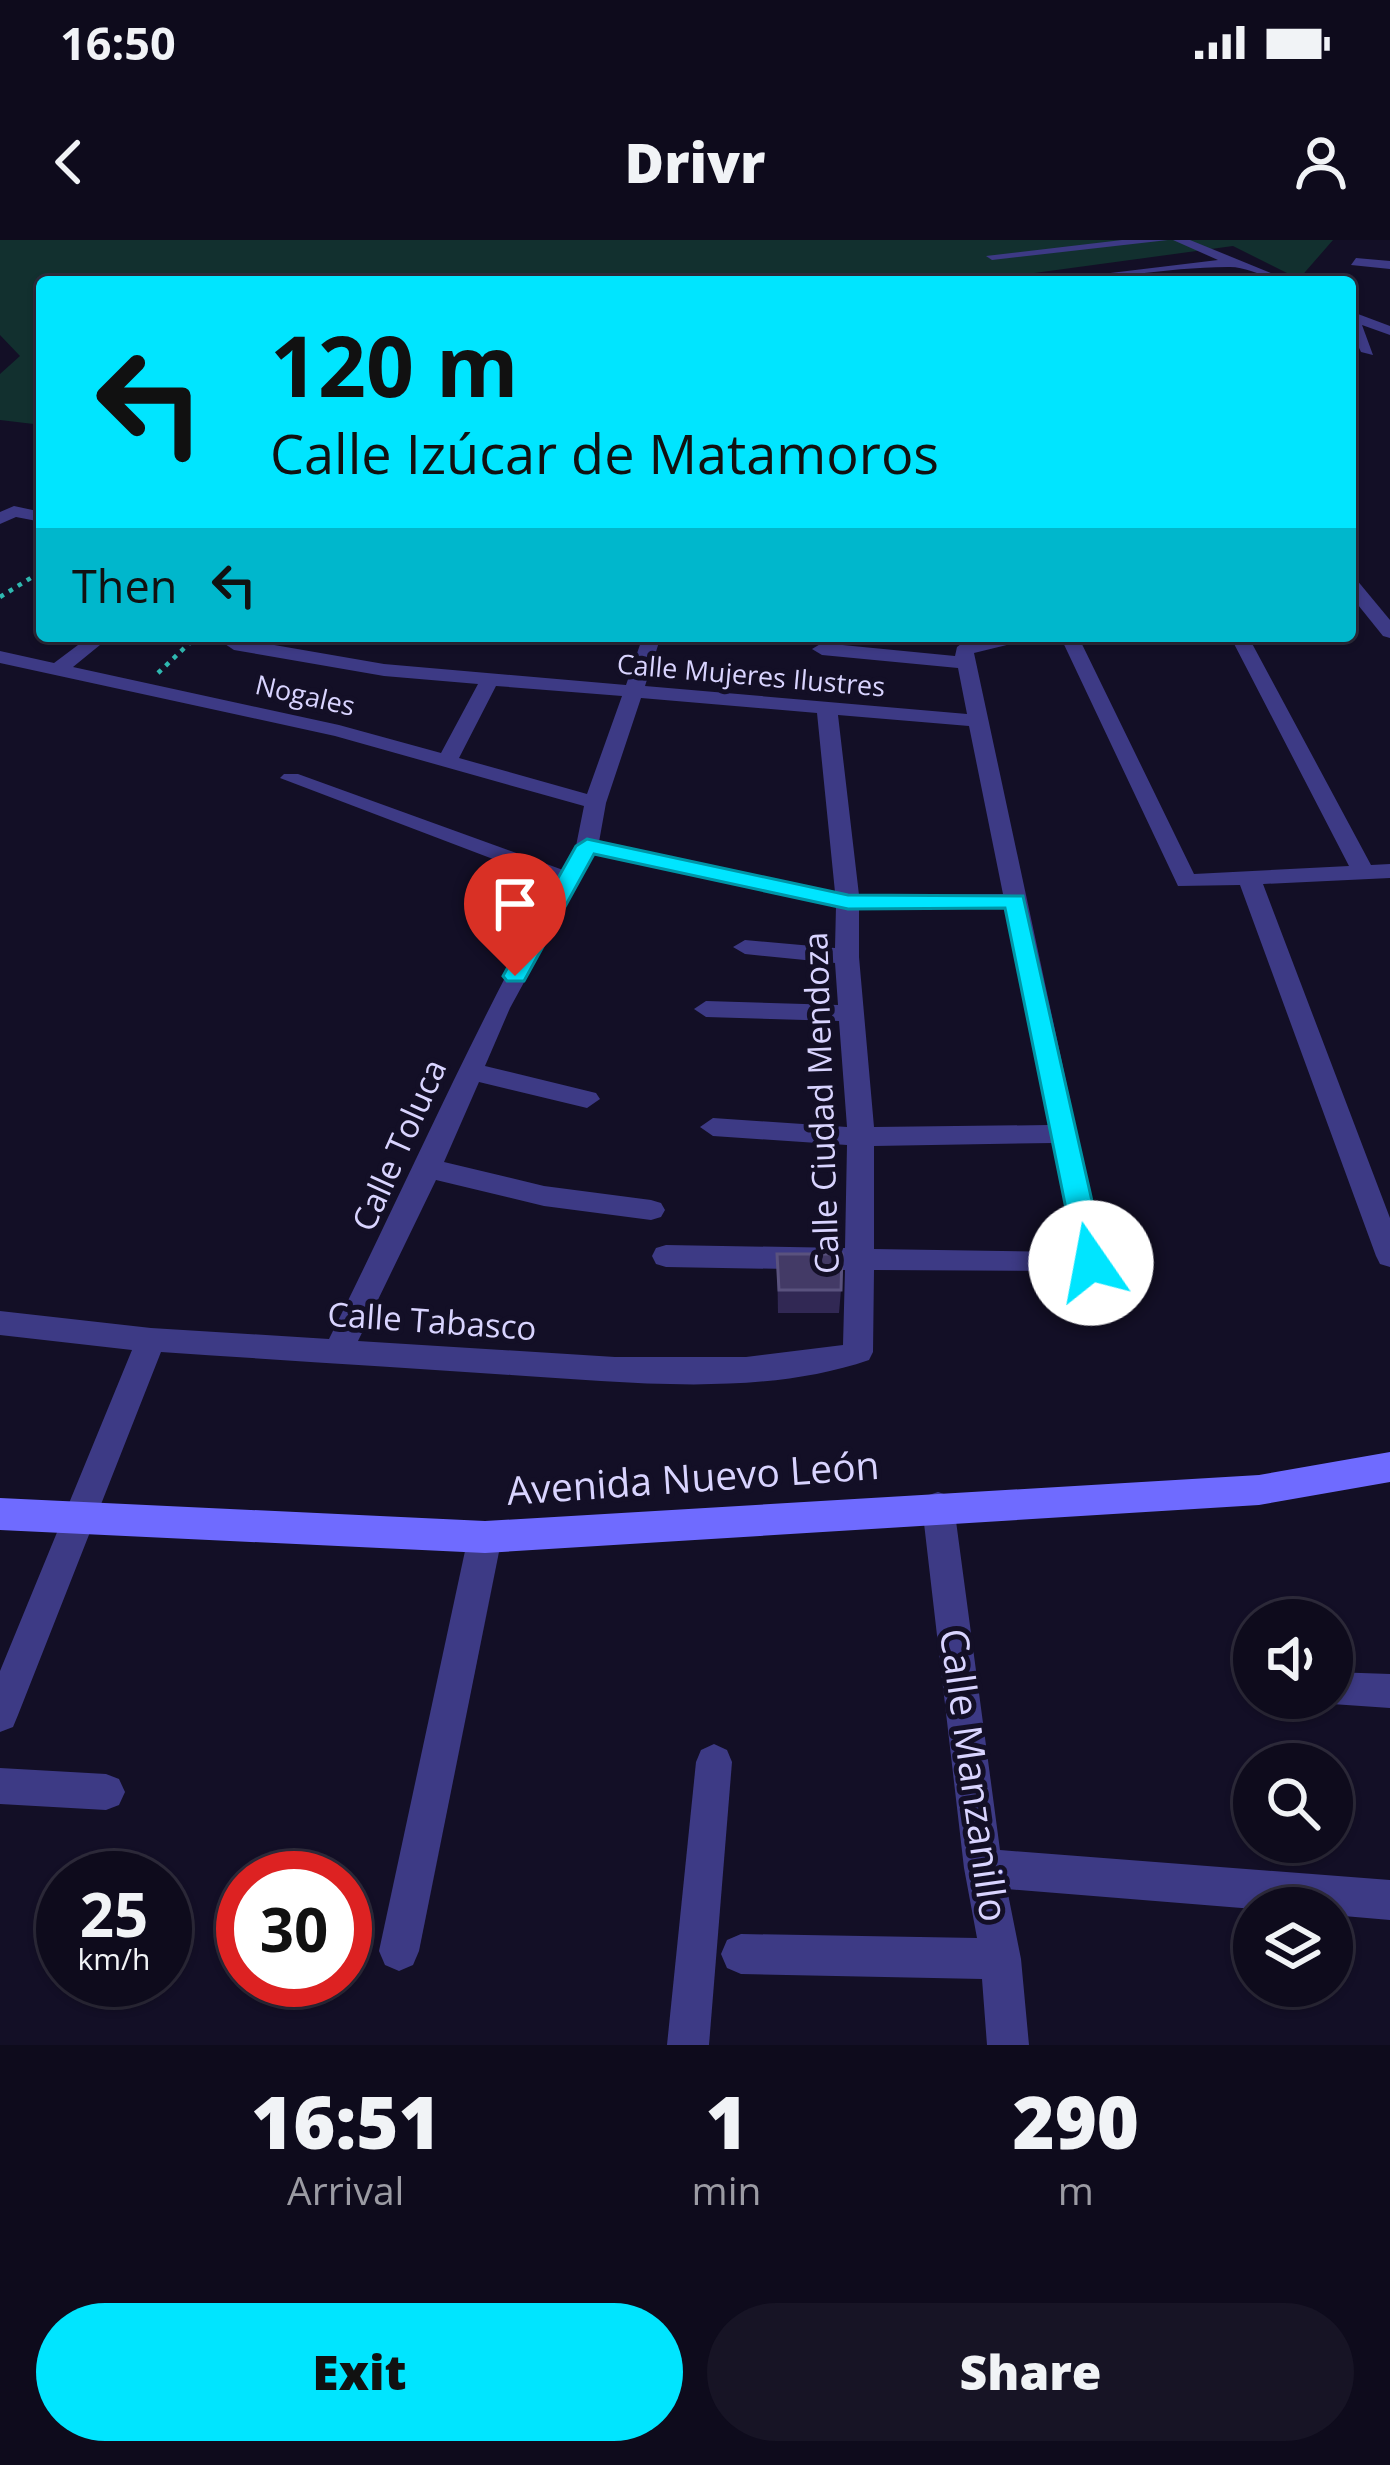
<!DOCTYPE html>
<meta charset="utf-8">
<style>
:root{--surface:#0e0b1c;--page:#171425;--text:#f1f3f6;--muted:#9b9ba3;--line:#2e2b3b;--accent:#00e5ff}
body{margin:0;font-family:"Open Sans",sans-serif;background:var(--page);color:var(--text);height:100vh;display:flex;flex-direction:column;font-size:45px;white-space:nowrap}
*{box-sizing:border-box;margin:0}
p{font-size:39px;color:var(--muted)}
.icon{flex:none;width:66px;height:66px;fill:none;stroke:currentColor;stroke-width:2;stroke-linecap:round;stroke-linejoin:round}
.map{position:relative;height:1805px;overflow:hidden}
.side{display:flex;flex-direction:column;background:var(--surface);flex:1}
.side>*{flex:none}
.top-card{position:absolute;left:36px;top:36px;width:1320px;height:366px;border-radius:12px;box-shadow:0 3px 9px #0004,0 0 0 3px var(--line);background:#00e5ff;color:#111;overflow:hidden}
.fabs{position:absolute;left:1233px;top:1359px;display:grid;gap:24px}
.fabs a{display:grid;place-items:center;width:120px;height:120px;border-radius:50%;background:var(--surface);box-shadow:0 3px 9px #0004,0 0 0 3px var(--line);font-size:60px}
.speed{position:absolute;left:36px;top:1611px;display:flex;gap:24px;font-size:60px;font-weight:700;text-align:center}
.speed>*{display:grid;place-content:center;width:156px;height:156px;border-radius:50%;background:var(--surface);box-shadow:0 3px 9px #0004,0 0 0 3px var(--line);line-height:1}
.speed small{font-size:30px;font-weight:400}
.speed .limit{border:18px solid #d22;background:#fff;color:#111}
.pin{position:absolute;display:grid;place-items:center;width:102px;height:102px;color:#fff;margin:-123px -51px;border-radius:50% 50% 50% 0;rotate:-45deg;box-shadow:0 0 12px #0007}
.pin .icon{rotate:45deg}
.me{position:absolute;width:132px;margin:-66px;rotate:348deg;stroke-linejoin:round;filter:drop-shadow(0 0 9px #0008)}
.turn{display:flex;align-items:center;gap:42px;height:252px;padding:0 36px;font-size:54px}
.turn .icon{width:156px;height:156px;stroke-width:2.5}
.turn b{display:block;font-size:84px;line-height:102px}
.then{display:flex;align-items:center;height:114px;padding:0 36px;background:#0003;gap:24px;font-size:45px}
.eta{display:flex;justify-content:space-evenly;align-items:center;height:204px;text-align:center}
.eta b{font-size:72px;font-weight:800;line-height:84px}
.cta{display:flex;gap:24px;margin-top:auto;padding:24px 36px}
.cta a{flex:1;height:138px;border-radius:72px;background:var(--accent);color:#111;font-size:48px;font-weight:800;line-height:138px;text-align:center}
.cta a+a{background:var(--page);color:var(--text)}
.status{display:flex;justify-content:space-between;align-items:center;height:84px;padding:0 60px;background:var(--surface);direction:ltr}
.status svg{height:33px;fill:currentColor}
header{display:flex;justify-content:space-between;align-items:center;height:156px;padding:0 36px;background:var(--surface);font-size:54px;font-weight:800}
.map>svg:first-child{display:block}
.green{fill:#12302f}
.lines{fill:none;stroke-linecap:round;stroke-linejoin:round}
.path{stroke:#2fb8b0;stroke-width:4.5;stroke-dasharray:4.5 6;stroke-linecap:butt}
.minor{fill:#3d3a85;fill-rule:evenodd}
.secondary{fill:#6f6bff;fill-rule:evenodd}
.wall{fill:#312854}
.building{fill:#433a66;stroke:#5a527e;stroke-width:3}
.route{fill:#00e5ff;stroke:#0095a6;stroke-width:3}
.labels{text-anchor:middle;stroke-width:10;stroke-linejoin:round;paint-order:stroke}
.far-street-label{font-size:27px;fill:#d9d4ff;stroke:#130f26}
.street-label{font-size:33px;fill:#d9d4ff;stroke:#130f26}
.near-street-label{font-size:39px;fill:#d9d4ff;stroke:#130f26}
</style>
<div class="status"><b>16:50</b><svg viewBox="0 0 49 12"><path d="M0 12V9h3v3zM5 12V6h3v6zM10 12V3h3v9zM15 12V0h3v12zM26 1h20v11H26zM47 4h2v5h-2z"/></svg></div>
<header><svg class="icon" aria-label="back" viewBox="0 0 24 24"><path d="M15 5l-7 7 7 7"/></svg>Drivr<svg class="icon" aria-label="person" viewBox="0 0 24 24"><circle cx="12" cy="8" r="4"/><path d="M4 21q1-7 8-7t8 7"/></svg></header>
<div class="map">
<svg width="1390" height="1805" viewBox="0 0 1390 1805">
<rect width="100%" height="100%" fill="#130f26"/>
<!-- green -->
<path class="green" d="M0 0H1333L1299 39 1233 6 969 42H42V185L0 180V134L20 116 0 95Z"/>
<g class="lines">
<!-- path -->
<g class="path">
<path d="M0 357 42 331"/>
<path d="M158 433 197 396"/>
</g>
<!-- minor -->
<g class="minor">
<path d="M1122 0H1168L992 20 986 16Z"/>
<path d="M1173 0H1190L1293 42C1269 42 1250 26 1228 27 1164 27 1101 42 1036 42L1218 20Z"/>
<path d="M1356 18 1390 21V29L1351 25Z"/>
<path d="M1350 71 1390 86V95L1362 85 1373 115 1361 112 1350 89Z"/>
<path d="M14 266 42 272V282L16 277 0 284V272Z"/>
<path d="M1350 338 1356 339 1390 380V398L1383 396 1350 355Z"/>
<path d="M90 396H111L73 427 339 485 441 513 478 444 384 436 234 410 225 404 234 398 384 424 626 445 643 396H661L645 446 967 474 958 428 822 415 812 409 822 403 955 416 957 407 966 400 991 396H1043L974 413 1105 1023 1101 1031 874 1030 873 1112 869 1120C758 1158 626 1142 511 1135 395 1127 278 1120 161 1112L18 1475 13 1487 0 1492V1431L132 1110 0 1095V1071L151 1088 329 1099C406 945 472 792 556 643L280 538 284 534H298L563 630 576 606 584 566 335 496 0 423V411L54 423ZM496 446 622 456 587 554 459 518ZM641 458 817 473 835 652 599 602 606 563ZM838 475 969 486 1003 654 859 655ZM594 614 836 666 835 708 745 700 733 707 745 714 835 723 838 765 706 761 694 769 706 777 839 781 847 887 713 878 700 887 713 896 847 905 845 1008 666 1005 656 1008 652 1016 656 1024 666 1027 845 1030 843 1105 746 1117H615L358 1101 436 940 544 966 651 980 661 977 665 970 661 963 651 960 544 946 444 922 479 842 587 868 600 859 596 853 485 826 510 768ZM1006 668 1049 885 874 887 859 717V669ZM1053 903 1074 1012 874 1009V906Z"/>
<path d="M1060 396H1078L1194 634 1349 626 1230 396H1248L1371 625 1390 624V638L1263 644 1390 978V1027L1380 1024 1376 1016 1240 645 1178 646Z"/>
<path d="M938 1252 950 1256 954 1266 1000 1610 1390 1640V1680L1332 1675V1668L1254 1669 1007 1649 1021 1719 1029 1805H987L982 1739 741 1734 727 1728 721 1714 727 1700 741 1694 977 1698 964 1628 922 1266 926 1256Z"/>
<path d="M485 1283 497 1287 502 1297 419 1711 413 1725 399 1731 385 1725 379 1711 468 1297 473 1287Z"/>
<path d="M1332 1432 1390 1434V1468L1332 1464 1319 1460 1332 1458Z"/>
<path d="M714 1504 727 1510 732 1522 709 1805H667L696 1522 701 1510Z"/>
<path d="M0 1528 106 1534 119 1539 125 1552 119 1565 106 1570 0 1564Z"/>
</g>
<!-- secondary -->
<path class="secondary" d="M1390 1212V1242L1259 1265 485 1313 0 1290V1258L485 1281 1259 1235Z"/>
</g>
<!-- wall -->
<path class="wall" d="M777 1014 841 1050 839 1073H778Z"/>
<!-- building -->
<path class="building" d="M777 1014H842L841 1050H779Z"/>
<!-- route -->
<path class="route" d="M587 599 848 655 1023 656 1106 1023 1102 1030H1081L1077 1023 1005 668 848 669 594 614 524 741H507L503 736 576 606Z"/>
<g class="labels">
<!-- far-street labels -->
<g class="far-street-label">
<text transform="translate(751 436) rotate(5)" y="9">Calle Mujeres Ilustres</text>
<text transform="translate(305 456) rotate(13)" y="9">Nogales</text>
</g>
<!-- street labels -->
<g class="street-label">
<text transform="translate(821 863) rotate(-92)" y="12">Calle Ciudad Mendoza</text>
<text transform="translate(399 905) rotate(-66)" y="12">Calle Toluca</text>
<text transform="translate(432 1081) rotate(4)" y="12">Calle Tabasco</text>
</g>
<!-- near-street labels -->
<g class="near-street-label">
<text transform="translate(693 1238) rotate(-4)" y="14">Avenida Nuevo León</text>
<text transform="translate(974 1535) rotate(82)" y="14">Calle Manzanillo</text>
</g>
</g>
</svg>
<div class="fabs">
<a><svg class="icon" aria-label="sound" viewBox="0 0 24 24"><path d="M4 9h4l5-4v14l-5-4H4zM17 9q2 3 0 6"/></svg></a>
<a><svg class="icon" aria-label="search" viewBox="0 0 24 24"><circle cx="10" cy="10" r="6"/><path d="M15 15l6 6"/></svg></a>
<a><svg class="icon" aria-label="layers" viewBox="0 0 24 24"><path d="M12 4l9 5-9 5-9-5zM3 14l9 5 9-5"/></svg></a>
</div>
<div class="speed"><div>25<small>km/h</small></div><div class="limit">30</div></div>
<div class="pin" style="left:515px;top:736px;background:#d93025"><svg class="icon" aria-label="arrive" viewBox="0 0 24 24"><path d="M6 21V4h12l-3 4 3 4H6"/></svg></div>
<svg class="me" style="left:1091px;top:1023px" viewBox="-20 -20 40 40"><circle r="19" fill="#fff"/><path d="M0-13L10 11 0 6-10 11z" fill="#00e5ff"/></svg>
<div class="top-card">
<div class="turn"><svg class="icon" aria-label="left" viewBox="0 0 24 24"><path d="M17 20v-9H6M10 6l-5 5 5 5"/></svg><div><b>120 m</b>Calle Izúcar de Matamoros</div></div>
<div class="then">Then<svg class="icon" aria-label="left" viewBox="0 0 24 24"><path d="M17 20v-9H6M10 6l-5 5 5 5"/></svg></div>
</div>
</div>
<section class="side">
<div class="eta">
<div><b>16:51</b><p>Arrival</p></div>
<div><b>1</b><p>min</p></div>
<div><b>290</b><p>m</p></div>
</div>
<div class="cta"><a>Exit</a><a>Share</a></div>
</section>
